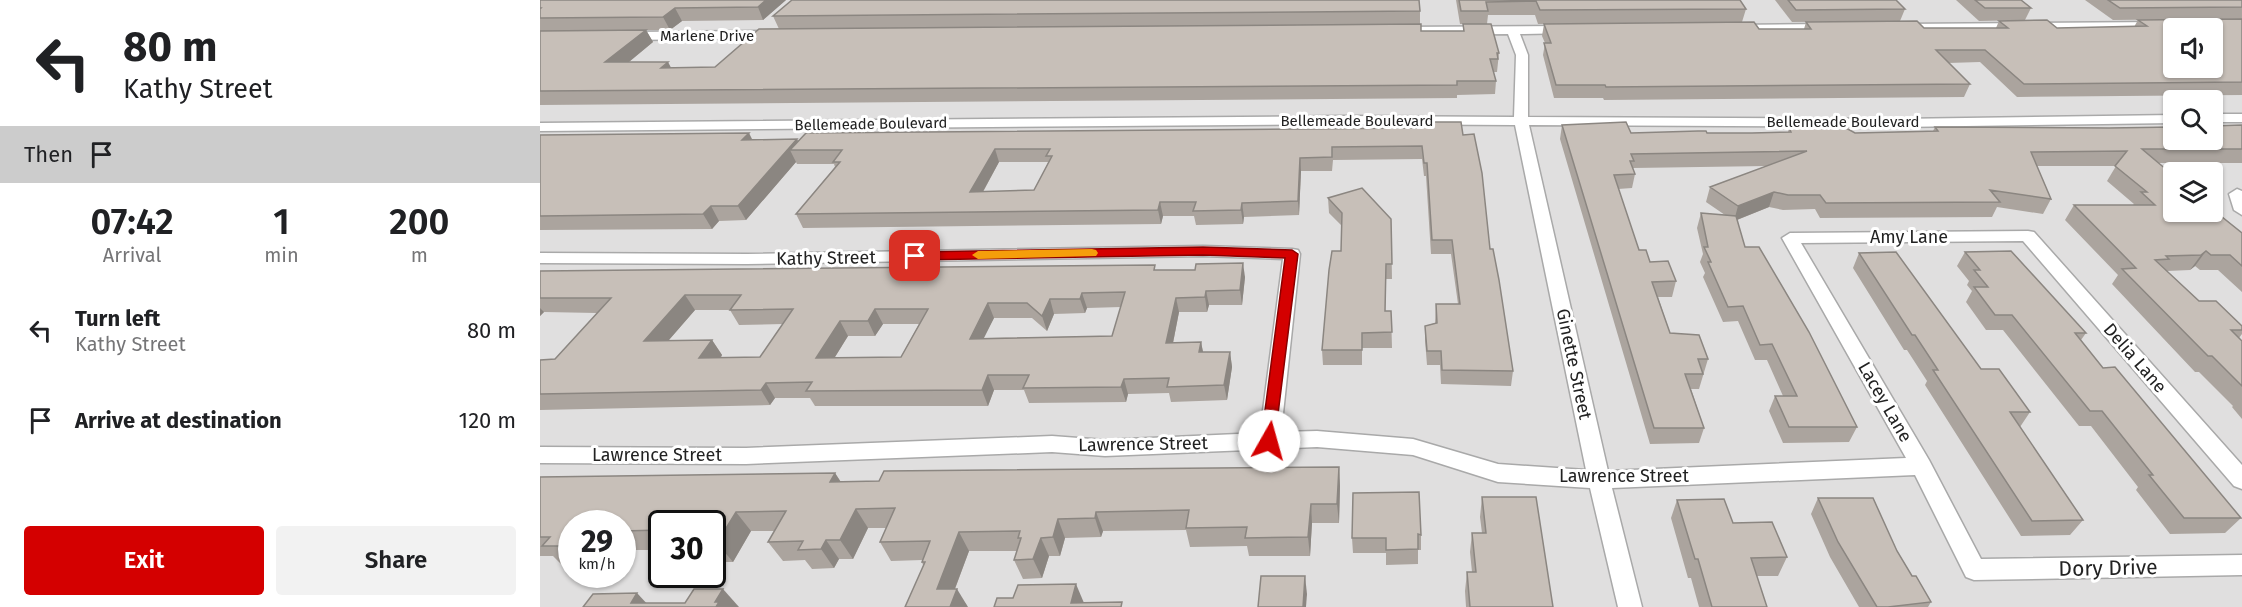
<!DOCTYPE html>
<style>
:root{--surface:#fff;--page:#f2f2f2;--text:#202124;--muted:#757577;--accent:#d40000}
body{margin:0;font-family:"Fira Sans",sans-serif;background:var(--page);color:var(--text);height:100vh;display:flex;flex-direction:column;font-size:22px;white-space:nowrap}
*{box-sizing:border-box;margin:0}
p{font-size:20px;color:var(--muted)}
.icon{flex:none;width:33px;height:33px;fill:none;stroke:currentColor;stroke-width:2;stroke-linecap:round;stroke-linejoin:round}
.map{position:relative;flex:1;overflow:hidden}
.side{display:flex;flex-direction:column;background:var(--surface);width:540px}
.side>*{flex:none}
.guide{background:#fff;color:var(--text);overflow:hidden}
.buttons{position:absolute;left:1623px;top:18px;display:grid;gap:12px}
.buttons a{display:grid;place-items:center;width:60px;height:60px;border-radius:6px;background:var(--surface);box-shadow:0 2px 4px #0004;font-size:30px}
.speed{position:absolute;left:18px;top:510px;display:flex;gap:12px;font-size:30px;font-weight:700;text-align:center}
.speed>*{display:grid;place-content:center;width:78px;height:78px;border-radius:50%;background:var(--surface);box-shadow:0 2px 4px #0004;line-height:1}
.speed small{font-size:15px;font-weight:400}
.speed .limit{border:3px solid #111;border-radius:9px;background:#fff;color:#111}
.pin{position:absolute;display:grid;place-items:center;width:51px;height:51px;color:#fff;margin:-26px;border-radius:12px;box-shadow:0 3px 9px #0006}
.me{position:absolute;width:66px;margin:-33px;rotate:7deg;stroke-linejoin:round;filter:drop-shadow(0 0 4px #0008)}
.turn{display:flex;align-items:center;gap:21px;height:126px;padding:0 24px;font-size:27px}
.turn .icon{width:78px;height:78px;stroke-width:2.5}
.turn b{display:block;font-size:42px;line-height:51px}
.then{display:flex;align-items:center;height:57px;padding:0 24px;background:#0003;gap:12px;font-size:22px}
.eta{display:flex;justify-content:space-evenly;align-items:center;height:102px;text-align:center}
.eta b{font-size:36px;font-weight:600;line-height:42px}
.action{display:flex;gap:12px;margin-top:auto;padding:12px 24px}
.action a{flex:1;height:69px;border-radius:6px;background:var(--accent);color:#fff;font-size:24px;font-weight:600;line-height:69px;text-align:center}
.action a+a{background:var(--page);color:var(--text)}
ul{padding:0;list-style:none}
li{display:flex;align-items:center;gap:18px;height:90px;padding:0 24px}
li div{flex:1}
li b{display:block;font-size:22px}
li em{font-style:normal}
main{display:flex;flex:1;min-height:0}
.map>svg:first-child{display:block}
.residential{fill:#e0dfdf;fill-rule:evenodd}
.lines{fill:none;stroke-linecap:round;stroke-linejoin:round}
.street-casing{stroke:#a9a9a9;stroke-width:3}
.street{fill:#fff;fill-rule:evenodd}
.wall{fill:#aba49e;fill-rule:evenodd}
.shaded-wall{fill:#8b8681}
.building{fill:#c7bfb8;stroke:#8b8681;stroke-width:1.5;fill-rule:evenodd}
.route{fill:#d40000;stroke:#8a0000;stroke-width:1.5}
.slow{fill:#f59e0b}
.labels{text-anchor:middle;stroke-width:6;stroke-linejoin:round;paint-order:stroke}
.far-street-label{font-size:15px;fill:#222;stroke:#fff}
.street-label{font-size:18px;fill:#222;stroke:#fff}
.near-street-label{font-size:21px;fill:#222;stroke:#fff}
</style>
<main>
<section class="side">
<div class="guide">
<div class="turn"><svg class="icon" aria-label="left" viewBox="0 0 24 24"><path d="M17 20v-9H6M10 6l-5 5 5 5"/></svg><div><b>80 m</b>Kathy Street</div></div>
<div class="then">Then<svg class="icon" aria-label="arrive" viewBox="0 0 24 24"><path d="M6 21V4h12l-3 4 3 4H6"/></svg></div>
</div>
<div class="eta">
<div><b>07:42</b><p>Arrival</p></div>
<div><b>1</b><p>min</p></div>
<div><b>200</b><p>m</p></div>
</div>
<ul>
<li><svg class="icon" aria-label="left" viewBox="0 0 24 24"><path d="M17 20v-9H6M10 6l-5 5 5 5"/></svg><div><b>Turn left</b><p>Kathy Street</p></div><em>80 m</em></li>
<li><svg class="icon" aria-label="arrive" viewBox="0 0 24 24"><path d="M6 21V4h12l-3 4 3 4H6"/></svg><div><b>Arrive at destination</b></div><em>120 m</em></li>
</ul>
<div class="action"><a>Exit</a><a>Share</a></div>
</section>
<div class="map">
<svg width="1702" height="607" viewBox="0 0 1702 607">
<rect width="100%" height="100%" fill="#f2efe9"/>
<!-- residential -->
<path class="residential" d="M0 0H1702V607H0ZM1634 28H1672V68H1634ZM1634 100H1672V140H1634ZM1634 172H1672V212H1634ZM32 524H82V574H32ZM122 524H172V574H122Z"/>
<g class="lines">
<defs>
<g id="street">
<path d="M1619 22 1623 24V28L1362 32 1356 28 1362 24Z"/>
<path d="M1286 24 1292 28 1290 31 1194 33 1188 29 1194 25Z"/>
<path d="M1028 26 1034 30 1032 33 980 34 988 55V117L1358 119 1634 115V123L1358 127 989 125 1068 471 1366 458 1242 238 1250 233 1488 231 1494 232 1702 465V489L1694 486 1483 241 1261 243 1389 460 1441 559 1702 555V575L1434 580 1426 577 1375 475 1072 488 1102 607H1078L1050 488 958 482 873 455 777 447 565 456 512 452 206 464 0 463V447L206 448 512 436 565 440 720 433 743 259 663 256 207 264 0 263V253L207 254 663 246 752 249 758 250 760 254 741 432 777 431 873 439 958 464 1046 470 975 125 807 124 0 131V123L807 116 974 117 976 55 968 34 858 35 852 31 858 27Z"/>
<path d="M236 31 240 32V38L87 40 81 36 87 32Z"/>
<rect x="1672" y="114" width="30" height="8"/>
<path d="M1697 189 1702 191V215L1694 210 1689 194Z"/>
</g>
</defs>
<!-- street casing -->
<use href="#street" class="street-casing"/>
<!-- street -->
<use href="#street" class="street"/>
</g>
<!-- wall -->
<g class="wall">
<path d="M0 0H246L223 20 142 21 130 30H106L113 42 89 62 131 68 175 67 239 29 233 16 880 11V24L881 31H923V24H920L916 0H1200L1206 9 1202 22 998 24 995 15H948L947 24 959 53 957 72H953L956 81 955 94 917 95V98L0 105Z"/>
<path d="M1235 0H1356L1365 9 1360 21 1252 22Z"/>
<path d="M1416 0H1481L1491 8 1485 20 1439 21Z"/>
<path d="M1545 0H1702V95L1477 97 1440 62 1408 63 1430 84 1424 97 1064 100 1063 98H1014L1003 55 1005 43 1002 36 1004 24 1219 29H1264L1266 22 1384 28H1456L1459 21 1517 28 1594 27 1598 20 1665 19 1573 20Z"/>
<path d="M882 122 923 135 950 249 973 371 971 386 901 384 900 365H887L885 340V326L895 323 896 304H918L911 254H891L886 176H884L882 159 793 160 792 171H761L759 215 704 217 703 224 656 225 654 216H623L621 224 263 228 256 214 295 167 294 164H257L256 162 206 220 179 221 172 229 0 230V135L258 141 882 128ZM459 162H508V163L494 190 443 192Z"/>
<path d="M1022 125 1091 133H1212L1248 132 1249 128 1315 133 1393 131 1395 127 1569 128 1702 125V163H1619L1702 233V292L1678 270H1660L1655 266 1650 270 1627 271 1659 301 1702 326V334L1699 338 1702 341V419L1692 407 1693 406 1659 372H1655L1572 284 1578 275 1525 220 1534 205H1593L1594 204 1567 181 1576 166H1497L1511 199 1503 214 1457 207 1452 217 1280 218 1275 209 1243 210 1229 207 1197 220 1205 247 1317 427 1309 442 1243 443 1229 411 1235 396H1243L1227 360H1215L1198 321 1183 322 1163 277 1165 273 1160 262 1163 254 1157 228 1161 213 1185 215 1166 202 1170 187 1227 166 1093 168 1095 174 1092 188 1078 189 1099 250 1110 262 1136 281 1132 297H1118L1130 333 1168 359 1159 389H1151L1164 428 1159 443 1110 444 1020 139Z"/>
<path d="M788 198 851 219 852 279H846L845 311H851L852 348H822V365H783L782 350 801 251 802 226 789 213Z"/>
<path d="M1425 252 1546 333 1541 340 1563 368 1701 518 1685 533 1630 534 1596 490 1598 487 1551 426H1539L1463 330H1446L1426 302 1432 291 1427 285 1429 281 1417 266Z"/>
<path d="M1319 253 1441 369 1490 412 1480 427 1543 520 1530 535 1481 536 1385 385 1387 381 1367 350H1364L1313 268Z"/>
<path d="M617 270 705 277 702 305H669L667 312H639L633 343 661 342 663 352H690L692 367 687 400 631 402 629 393 588 394 586 402 489 403 484 390H454L448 406H275L270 398H235L230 405 0 410V360L15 359 57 313 4 312 0 316V271ZM581 307 572 336 443 338 454 318H492L507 331 514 314 545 313 547 308ZM155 310H190L199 325 243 324 220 357 181 358 182 355 172 340 128 341ZM343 324H379L361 357H295L308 336H335Z"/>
<path d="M799 467 800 486 799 523H772L770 556H709L707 546 650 547 646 530 563 531 561 537 525 538 520 556H509L502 578 483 579 474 560 477 551H429L415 589 428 607 383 565 382 562V560L351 561 340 542 346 528H328L313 559H299L294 568 272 569 265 560 243 561 228 542 235 531H211L193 562H172V524H122V550H82V524H32V565H22L13 556H0V477L295 473 301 482Z"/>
<path d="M942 497 1013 607H926L925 591 927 572H932L930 552 932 533H942L940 517Z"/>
<path d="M1278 498 1357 551 1372 576 1391 602 1388 607H1319L1290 557 1271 514Z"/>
<path d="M1137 500 1193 523 1247 557 1238 576H1217L1227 607H1159L1151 578H1148L1131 518Z"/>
<path d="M881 535V550H878V564L846 565V553H813L812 538Z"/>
</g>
<!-- shaded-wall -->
<g class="shaded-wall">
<path d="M226 0H246L223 20 218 7Z"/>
<path d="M135 8 142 21 130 30 123 17Z"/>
<path d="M106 30 113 42 73 75 65 62Z"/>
<path d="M128 62 135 75 121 68Z"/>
<path d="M209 133 216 147 202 140Z"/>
<path d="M257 139 263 150H250L256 162 206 220 198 206Z"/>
<path d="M455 149 459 162 435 206 430 192Z"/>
<path d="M760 158 761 171 759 215 758 201Z"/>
<path d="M1234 192 1229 207 1194 221 1198 206Z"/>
<path d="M620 202 623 216 621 224 618 210Z"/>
<path d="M702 203 704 217 703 224 701 210Z"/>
<path d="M171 206 179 221 172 229 163 214Z"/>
<path d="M1666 251 1655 266 1650 270 1661 255Z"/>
<path d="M703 263 705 277 702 305 700 290Z"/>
<path d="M666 291 669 305 667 312 665 297Z"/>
<path d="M542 293 547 308 545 313 540 299Z"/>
<path d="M145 295 155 310 115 356 104 341Z"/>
<path d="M636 298 639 312 630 358 626 343Z"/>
<path d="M510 299 514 314 507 331 502 316Z"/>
<path d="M448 303 454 318 436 354 430 339Z"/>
<path d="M0 308 4 312 0 316Z"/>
<path d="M335 309 343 324 335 336 328 321Z"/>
<path d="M300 321 308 336 285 373 276 358Z"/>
<path d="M172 340 182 355 169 373 159 358Z"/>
<path d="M661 342 664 357 659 352Z"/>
<path d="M690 352 692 367 687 400 684 385Z"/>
<path d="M448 375 454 390 448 406 442 390Z"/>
<path d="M584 379 588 394 586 402 581 387Z"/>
<path d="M226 383 235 398 230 405 221 390Z"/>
<path d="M799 467 800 486 799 523 797 504Z"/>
<path d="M295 473 307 492 290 482Z"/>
<path d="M771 504 772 523 770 556 768 537Z"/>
<path d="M316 509 328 528 313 559 300 540Z"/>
<path d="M196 512 211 531 193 562 177 543Z"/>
<path d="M556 512 563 531 561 537 555 518Z"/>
<path d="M518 519 525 538 520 556 513 537Z"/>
<path d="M419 532 429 551 408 607 397 589Z"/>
<path d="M501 538 509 556 502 578 493 559Z"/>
<path d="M286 540 299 559 294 568 281 549Z"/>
<path d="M765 576 767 594 766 607H763Z"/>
<path d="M536 584 544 603 543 607 531 603Z"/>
<path d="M183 589 199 607H176L175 602Z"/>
<path d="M417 589 428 607H410Z"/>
<path d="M97 593 110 607 91 603Z"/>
</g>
<!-- building -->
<g class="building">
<path d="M0 0H226L218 7 135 8 123 17 0 18V9L1 8H0Z"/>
<path d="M252 0H879L880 11 233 16Z"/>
<path d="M919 0H1200L1206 9 1000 10 996 1 946 2 948 11H921Z"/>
<path d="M1248 0H1356L1365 9 1256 10Z"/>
<path d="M1435 0H1481L1491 8H1445Z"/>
<path d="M1568 0H1702V7L1580 8Z"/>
<path d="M1702 19V82L1484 84 1445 50H1396L1430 84 1066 87 1065 85H1016L1004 43H1011L1004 24 1214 22 1219 29H1271L1266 22 1377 21 1384 28H1468L1459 21 1507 20 1517 28 1607 26 1598 20ZM1634 28H1672V68H1634Z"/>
<path d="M881 24V31H924L923 24H951L959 53H957L958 59H950L956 81H917V85L0 91V31L106 30 65 62H128L121 68 175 67 219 29Z"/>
<path d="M882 122H921L923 135 934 134 942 173 950 249H953L959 280 973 371 902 370 901 351H887L885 326 897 323 896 304H920L912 240H892L887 163H884L882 146 792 147V157L760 158 758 201 702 203 701 210 653 211 656 202H620L618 210 256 214 300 162H293L302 150H250L266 133 882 128ZM455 149H510L506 156H512L494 190 430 192Z"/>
<path d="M1086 122 1091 133 1158 131H1166L1167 133H1212L1251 132 1249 128H1306L1315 133 1398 131 1395 127 1569 128 1634 127V140H1672V126L1702 125V149H1602L1634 176V212H1672V209L1702 233V266L1690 255H1671L1666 251 1661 255 1626 256 1629 259 1615 260 1659 301H1676L1702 326V330H1691L1702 341V386L1672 356H1668L1582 269 1596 268 1534 205H1615L1601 192H1607L1575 166 1587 151 1491 152 1511 199 1450 190 1460 202 1286 203 1280 195H1248L1234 192 1198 206 1170 187 1267 151 1091 154 1094 161H1090L1095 174 1074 175 1099 250H1106L1110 262 1128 261 1136 281 1112 282 1130 333 1159 335 1168 359H1158L1163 374H1145L1164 428H1114L1022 125Z"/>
<path d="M209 133 202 140 257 139 198 206H171L163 214 0 216V135Z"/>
<path d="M822 188 851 219 852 264H846L845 311H851L852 332 822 333V350H782L789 270 792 251H801L802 213 788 198Z"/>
<path d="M1161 213 1196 216 1205 247H1219L1269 332 1317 427H1249L1235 396H1257L1232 344 1220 345 1203 306 1188 307 1168 262H1171L1164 247H1168Z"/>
<path d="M1471 251 1546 333H1535L1563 368 1575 367 1701 518H1644L1609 475H1613L1562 411H1550L1472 315H1455L1434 287H1448L1434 270H1440L1425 252Z"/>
<path d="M1356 252 1441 369H1459L1490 412H1470L1543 520 1492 521 1393 370H1398L1375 335H1372L1319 253Z"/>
<path d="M703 263 700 290 666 291 665 297 636 298 626 343 661 342 659 352H690L684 385 627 387 629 378 584 379 581 387 483 388 489 375H448L442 390 266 391 272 382 226 383 221 390 0 394V360L15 359 71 298H0V271L615 265 614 270H655L656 264ZM585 292 572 336 430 339 448 303H487L502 316 510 299H540L542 293ZM145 295H201L190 310 253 309 220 357 159 358 172 340 104 341ZM335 309H388L361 357 276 358 300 321H328Z"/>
<path d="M799 467 797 504H771L768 537 705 538 707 527 646 528 649 510 556 512 555 518 518 519 513 537 501 538 493 559 474 560 481 538H478L480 531 419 532 397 589H417L410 607H365L385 562H382L390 541 340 542 355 508 316 509 300 540H286L281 549 258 550 263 541 228 542 246 511 196 512 177 543H172V524H122V530L82 531V524H32V546H2L10 537H0V477L295 473 290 482 339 481 344 471Z"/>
<path d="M879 492 881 535 878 534V549L846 550V538H812L813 493Z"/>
<path d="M942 497H996L1013 607H930L927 572H936L932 533H946Z"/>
<path d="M1278 498H1333L1357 551 1372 576H1376L1391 602 1348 607H1337L1298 542Z"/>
<path d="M1184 499 1193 523 1232 522 1247 557 1211 558 1227 607H1172L1158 559H1155L1137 500Z"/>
<path d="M721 576H765L763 607H718Z"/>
<path d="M536 584 531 603 582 602 581 607H454L457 598H473L478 585Z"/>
<path d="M154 589H183L175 602H179L176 607H43L53 594 97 593 91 603H145Z"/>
</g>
<!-- route -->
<path class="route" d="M663 247 752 250 758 254 734 446 729 448 723 446 721 441 745 258 663 255 375 260 369 256 375 252Z"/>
<!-- slow -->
<path class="slow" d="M552 249 556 250 558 253 556 256 438 259 432 255 438 251Z"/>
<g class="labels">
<!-- far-street labels -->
<g class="far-street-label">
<text x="167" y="41">Marlene Drive</text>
<text x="817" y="126">Bellemeade Boulevard</text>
<text x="1303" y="127">Bellemeade Boulevard</text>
<text transform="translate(331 124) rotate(-1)" y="5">Bellemeade Boulevard</text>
</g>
<!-- street labels -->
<g class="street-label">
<text x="1369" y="243">Amy Lane</text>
<text transform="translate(286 258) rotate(-1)" y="6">Kathy Street</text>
<text transform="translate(1595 358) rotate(49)" y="6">Delia Lane</text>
<text transform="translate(1034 364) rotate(78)" y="6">Ginette Street</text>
<text transform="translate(1345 402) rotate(60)" y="6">Lacey Lane</text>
<text transform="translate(603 444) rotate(-1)" y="6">Lawrence Street</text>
<text x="117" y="461">Lawrence Street</text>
<text x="1084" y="482">Lawrence Street</text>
</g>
<!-- near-street labels -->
<g class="near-street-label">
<text transform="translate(1568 568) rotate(-1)" y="7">Dory Drive</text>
</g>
</g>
</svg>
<div class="buttons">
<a><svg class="icon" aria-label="sound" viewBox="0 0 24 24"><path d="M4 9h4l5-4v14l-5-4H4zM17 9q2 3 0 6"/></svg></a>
<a><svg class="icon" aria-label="search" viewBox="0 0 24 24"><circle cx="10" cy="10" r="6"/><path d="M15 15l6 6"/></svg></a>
<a><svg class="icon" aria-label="layers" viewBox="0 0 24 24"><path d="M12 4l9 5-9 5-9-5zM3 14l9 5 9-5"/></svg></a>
</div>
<div class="speed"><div>29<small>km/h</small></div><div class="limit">30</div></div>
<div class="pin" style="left:375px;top:256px;background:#d93025"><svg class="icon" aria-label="arrive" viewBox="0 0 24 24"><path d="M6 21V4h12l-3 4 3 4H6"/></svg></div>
<svg class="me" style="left:729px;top:441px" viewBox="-20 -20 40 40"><circle r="19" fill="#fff"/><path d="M0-13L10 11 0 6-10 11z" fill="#d40000"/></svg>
</div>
</main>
